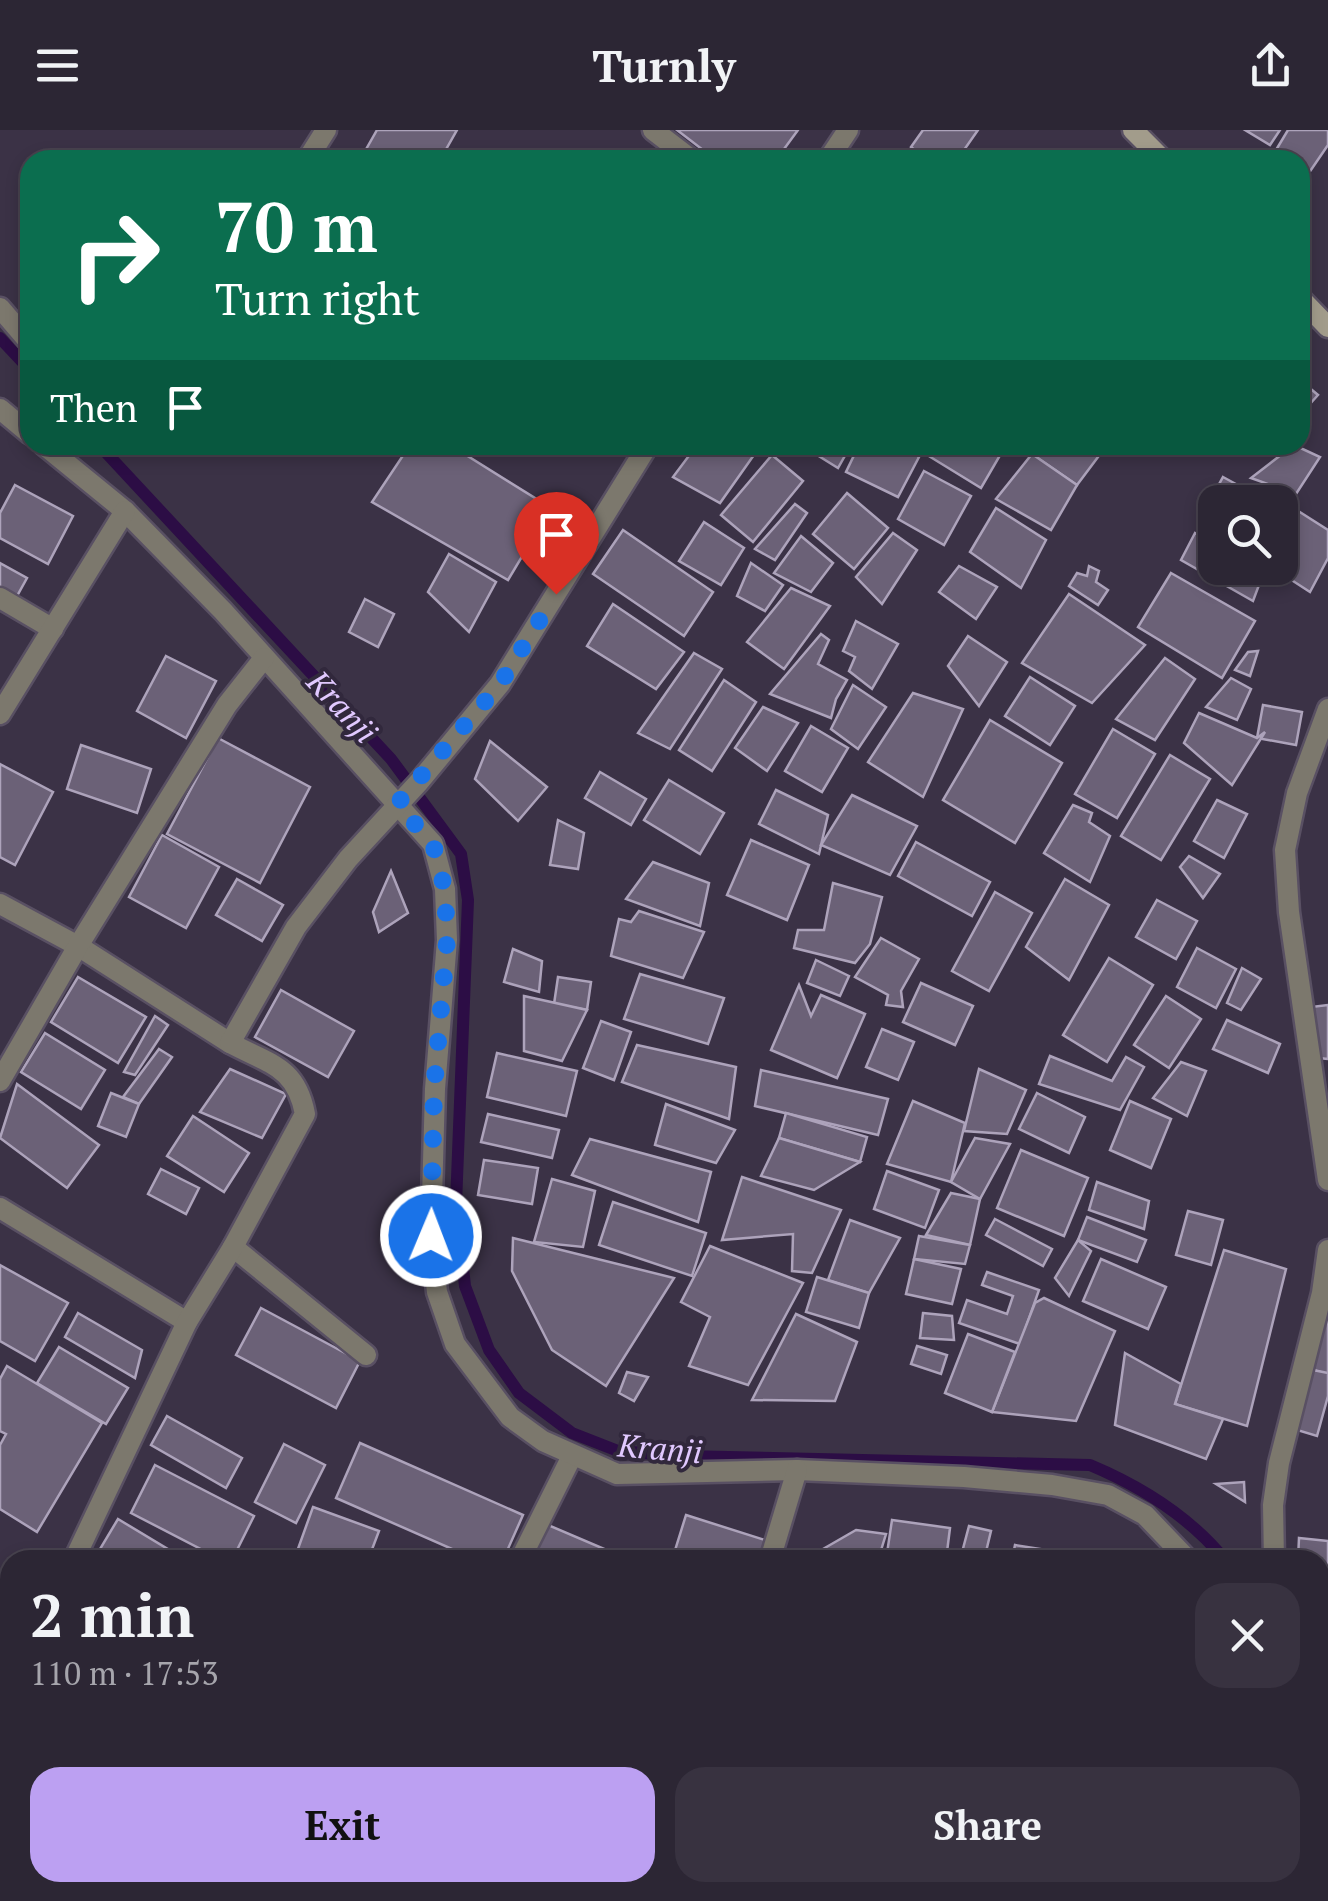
<!DOCTYPE html>
<meta charset="utf-8">
<style>
:root{--surface:#2c2634;--page:#383240;--text:#f1f3f6;--muted:#a6a5ac;--line:#48434f;--accent:#bca0f2}
body{margin:0;font-family:"PT Serif",serif;background:var(--page);color:var(--text);height:100vh;display:flex;flex-direction:column;font-size:38px;white-space:nowrap}
*{box-sizing:border-box;margin:0}
p{font-size:32px;color:var(--muted)}
.icon{flex:none;width:55px;height:55px;fill:none;stroke:currentColor;stroke-width:2;stroke-linecap:round;stroke-linejoin:round}
.map{position:relative;flex:1;overflow:hidden}
.drawer{position:absolute;left:0px;top:1420px;width:1330px;height:352px;display:flex;flex-direction:column;background:var(--surface);border-radius:30px 30px 0 0;box-shadow:0 5px 15px #0003,0 0 0 2px var(--line)}
.drawer>*{flex:none}
.top-card{position:absolute;left:20px;top:20px;width:1290px;height:305px;border-radius:30px;box-shadow:0 5px 15px #0003,0 0 0 2px var(--line);background:#0b6e4f;color:#fff;overflow:hidden}
.tools{position:absolute;left:1198px;top:355px;display:grid;gap:20px}
.tools a{display:grid;place-items:center;width:100px;height:100px;border-radius:20px;background:var(--surface);box-shadow:0 5px 15px #0003,0 0 0 2px var(--line);font-size:50px}
.pin{position:absolute;display:grid;place-items:center;width:85px;height:85px;color:#fff;margin:-102px -42px;border-radius:50% 50% 50% 0;rotate:-45deg;box-shadow:0 0 10px #0007}
.pin .icon{rotate:45deg}
.me{position:absolute;width:110px;margin:-55px;rotate:1deg;stroke-linejoin:round;filter:drop-shadow(0 0 8px #0008)}
.turn{display:flex;align-items:center;gap:35px;height:210px;padding:0 30px;font-size:45px}
.turn .icon{width:130px;height:130px;stroke-width:2.5}
.turn b{display:block;font-size:70px;line-height:85px}
.then{display:flex;align-items:center;height:95px;padding:0 30px;background:#0003;gap:20px;font-size:38px}
.round{display:grid;place-items:center;flex:none;width:105px;height:105px;border-radius:30px;background:var(--page)}
.summary{display:flex;align-items:center;justify-content:space-between;height:170px;padding:0 30px}
h1{font-size:60px;font-weight:800;line-height:75px}
.action{display:flex;gap:20px;margin-top:auto;padding:20px 30px}
.action a{flex:1;height:115px;border-radius:30px;background:var(--accent);color:#111;font-size:40px;font-weight:800;line-height:115px;text-align:center}
.action a+a{background:var(--page);color:var(--text)}
header{display:flex;justify-content:space-between;align-items:center;height:130px;padding:0 30px;background:var(--surface);font-size:45px;font-weight:800}
.map>svg:first-child{display:block}
.lines{fill:none;stroke-linecap:round;stroke-linejoin:round}
.stream{stroke:#2c0d45;stroke-width:12}
.building{fill:#6b6177;stroke:#ada3bb;stroke-width:2.5}
.service-casing{stroke:#595063;stroke-width:25}
.minor-casing{stroke:#595063;stroke-width:25}
.secondary-casing{stroke:#595063;stroke-width:25}
.service{stroke:#7c786d;stroke-width:20}
.minor{stroke:#7c786d;stroke-width:20}
.secondary{stroke:#a29c8b;stroke-width:20}
.route{stroke:#1a73e8;stroke-width:18;stroke-dasharray:0 32.4}
.labels{text-anchor:middle;stroke-width:8;stroke-linejoin:round;paint-order:stroke}
.water-label{font-size:32px;font-style:italic;fill:#e1c9ff;stroke:#31283c}
</style>
<header><svg class="icon" aria-label="menu" viewBox="0 0 24 24"><path d="M4 6h16M4 12h16M4 18h16"/></svg>Turnly<svg class="icon" aria-label="share" viewBox="0 0 24 24"><path d="M12 15V3M7 8l5-5 5 5M5 13v7h14v-7"/></svg></header>
<div class="map">
<svg width="1328" height="1771" viewBox="0 0 1328 1771">
<rect width="100%" height="100%" fill="#3b3246"/>
<g class="lines">
<!-- stream -->
<g class="stream">
<path d="M0 208 30 240"/>
<path d="M99 315 391 629 461 724 468 770 456 1074 465 1156 489 1220 519 1263 572 1303 618 1321 681 1326 1090 1335C1140 1356 1190 1387 1225 1430"/>
<path d="M1320 1548 1328 1559"/>
</g>
</g>
<!-- building -->
<g class="building">
<path d="M377 0H457L440 30H360Z"/>
<path d="M677 0H798L776 30H716Z"/>
<path d="M923 0H978L957 30H928L911 17Z"/>
<path d="M1245 0H1280L1270 15Z"/>
<path d="M1288 0H1328V15L1300 56V30H1270Z"/>
<path d="M1300 250 1318 265 1300 285Z"/>
<path d="M410 315H450L551 378 508 450 372 372Z"/>
<path d="M697 315H761L720 373 673 347Z"/>
<path d="M801 315H851L838 338Z"/>
<path d="M859 315H897L919 327 898 367 846 342Z"/>
<path d="M923 315H1006L981 358 919 320Z"/>
<path d="M1039 315H1107L1077 355 1032 324Z"/>
<path d="M1294 315 1320 327 1296 364 1251 348Z"/>
<path d="M1032 324 1077 355 1051 400 996 369Z"/>
<path d="M772 325 803 351 753 412 721 385Z"/>
<path d="M924 341 971 366 944 415 898 389Z"/>
<path d="M1223 347 1269 372H1215V397L1200 389Z"/>
<path d="M15 355 73 386 48 434 0 408V383Z"/>
<path d="M847 363 888 398 854 439 813 404Z"/>
<path d="M565 374 575 390 561 424 547 408Z"/>
<path d="M795 374 807 383 775 430 755 419Z"/>
<path d="M996 378 1046 410 1021 458 970 422Z"/>
<path d="M1295 379 1328 400V428L1310 462 1273 438H1280V405Z"/>
<path d="M704 392 744 418 721 455 679 431Z"/>
<path d="M623 400 713 462 684 506 593 444Z"/>
<path d="M893 403 917 420 882 474 856 447Z"/>
<path d="M1195 403 1215 416V438H1247L1262 447 1253 471 1181 430Z"/>
<path d="M801 406 833 433 811 462 774 443Z"/>
<path d="M449 424 496 452 469 502 428 462Z"/>
<path d="M0 433 27 448 17 466 0 457Z"/>
<path d="M751 433 783 455 765 481 737 466Z"/>
<path d="M959 436 997 457 976 489 939 462Z"/>
<path d="M1089 436 1099 441 1096 452 1108 460 1098 475 1069 456 1077 443 1087 446Z"/>
<path d="M1171 443 1255 491 1222 548 1138 497Z"/>
<path d="M791 458 830 476 784 539 747 512Z"/>
<path d="M1069 464 1145 515 1092 573 1022 533Z"/>
<path d="M365 469 394 484 378 517 349 502Z"/>
<path d="M613 474 684 522 656 559 587 516Z"/>
<path d="M856 491 898 514 872 559 849 541 855 527 843 521Z"/>
<path d="M821 504 829 510 818 534 847 550 836 569 831 588 770 564Z"/>
<path d="M968 506 1007 532 979 576 948 536Z"/>
<path d="M1258 521 1250 546 1235 540 1248 522Z"/>
<path d="M694 523 722 539 670 619 638 603Z"/>
<path d="M166 526 216 551 186 608 137 581Z"/>
<path d="M1165 528 1195 549 1155 610 1116 589Z"/>
<path d="M1030 547 1075 576 1050 615 1005 586Z"/>
<path d="M1231 548 1251 559 1237 590 1206 577Z"/>
<path d="M724 550 756 572 712 641 679 620Z"/>
<path d="M853 555 886 577 858 619 831 599Z"/>
<path d="M913 563 963 579 923 667 868 632Z"/>
<path d="M1263 575 1302 582 1296 615 1257 608Z"/>
<path d="M763 577 798 593 767 641 735 618Z"/>
<path d="M1199 583 1257 608 1265 602 1232 655 1184 613Z"/>
<path d="M990 590 1062 633 1015 713 943 670Z"/>
<path d="M811 596 848 618 822 662 785 641Z"/>
<path d="M1113 599 1155 624 1117 688 1075 664Z"/>
<path d="M218 608 310 657 260 753 167 704Z"/>
<path d="M490 611 547 657 518 691 475 649Z"/>
<path d="M81 615 151 639 137 683 67 659Z"/>
<path d="M1170 625 1210 649 1161 730 1121 706Z"/>
<path d="M0 634 53 662 15 735 0 727Z"/>
<path d="M600 642 646 669 631 695 585 668Z"/>
<path d="M669 650 724 683 700 724 644 690Z"/>
<path d="M776 660 828 685 819 724 759 694Z"/>
<path d="M852 665 917 696 890 745 821 715Z"/>
<path d="M1217 670 1247 684 1224 728 1194 711Z"/>
<path d="M1073 675 1092 683 1089 692 1110 706 1090 752 1044 723Z"/>
<path d="M558 690 584 703 578 739 550 735Z"/>
<path d="M162 705 219 737 186 798 129 767Z"/>
<path d="M751 710 809 735 787 790 727 765Z"/>
<path d="M916 712 990 752 972 786 898 746Z"/>
<path d="M1189 726 1220 744 1203 768 1180 737Z"/>
<path d="M653 732 709 753 700 796 626 769Z"/>
<path d="M391 741 408 783 379 802 373 782Z"/>
<path d="M237 749 283 775 262 811 216 785Z"/>
<path d="M1065 749 1109 775 1069 850 1026 817Z"/>
<path d="M833 753 882 767 870 814 855 833 794 818 798 800H824Z"/>
<path d="M995 762 1032 783 989 861 952 841Z"/>
<path d="M1157 770 1197 791 1176 829 1136 807Z"/>
<path d="M639 781 704 802 683 848 611 826 619 789 631 792Z"/>
<path d="M881 808 919 829 901 861 903 877 886 875 888 865 855 847Z"/>
<path d="M1197 818 1236 839 1216 878 1177 857Z"/>
<path d="M513 819 542 831 539 862 504 852Z"/>
<path d="M1109 828 1153 855 1107 932 1063 905Z"/>
<path d="M816 830 849 846 840 866 807 853Z"/>
<path d="M1242 838 1261 849 1241 880 1227 873Z"/>
<path d="M640 844 724 868 708 914 624 889Z"/>
<path d="M78 847 146 887 118 933 51 892Z"/>
<path d="M558 847 591 852 587 880 554 874Z"/>
<path d="M921 853 973 876 955 915 903 892Z"/>
<path d="M799 855 811 886 821 865 865 884 837 948 771 920Z"/>
<path d="M281 860 354 901 328 947 255 907Z"/>
<path d="M524 866 587 880 562 931 524 921Z"/>
<path d="M1166 866 1201 889 1169 938 1134 915Z"/>
<path d="M1328 875V929L1319 928 1311 877Z"/>
<path d="M155 886 168 895 135 945 124 942Z"/>
<path d="M1227 890 1280 914 1268 943 1213 919Z"/>
<path d="M601 891 631 902 614 950 583 938Z"/>
<path d="M882 899 914 912 898 950 866 937Z"/>
<path d="M45 903 105 940 81 979 21 942Z"/>
<path d="M637 915 736 937 729 989 622 952Z"/>
<path d="M159 919 172 927 139 974 123 967Z"/>
<path d="M497 923 577 941 566 986 487 967Z"/>
<path d="M1050 926 1112 951 1126 927 1144 937 1120 980 1039 954Z"/>
<path d="M1181 932 1206 941 1187 986 1153 968Z"/>
<path d="M230 939 286 964 262 1008 200 982Z"/>
<path d="M979 939 1026 960 1007 1004 964 1001Z"/>
<path d="M761 940 888 969 878 1005 755 976Z"/>
<path d="M17 954 99 1015 67 1058 0 1008Z"/>
<path d="M111 963 139 974 126 1007 98 996Z"/>
<path d="M1037 963 1085 987 1069 1023 1019 999Z"/>
<path d="M913 971 965 993 951 1052 887 1034Z"/>
<path d="M1130 971 1171 989 1151 1038 1110 1020Z"/>
<path d="M666 974 735 1000 716 1033 655 1015Z"/>
<path d="M786 983 867 1007 860 1032 779 1008Z"/>
<path d="M488 984 559 1000 552 1028 481 1012Z"/>
<path d="M193 986 249 1023 224 1062 167 1026Z"/>
<path d="M779 1008 860 1032 814 1060 761 1046Z"/>
<path d="M975 1008 1010 1014 980 1069 951 1052Z"/>
<path d="M590 1009 711 1042 698 1092 572 1045Z"/>
<path d="M1021 1020 1088 1048 1064 1106 997 1078Z"/>
<path d="M484 1030 538 1038 532 1074 478 1065Z"/>
<path d="M161 1039 199 1058 186 1084 148 1064Z"/>
<path d="M887 1041 939 1060 925 1098 874 1079Z"/>
<path d="M742 1047 841 1080 812 1143 792 1141 793 1104 722 1110Z"/>
<path d="M552 1049 595 1061 583 1117 534 1112Z"/>
<path d="M1097 1052 1149 1071 1144 1099 1089 1080Z"/>
<path d="M951 1063 980 1069 970 1115 926 1105Z"/>
<path d="M613 1072 706 1103 692 1146 599 1115Z"/>
<path d="M1188 1081 1223 1090 1211 1135 1176 1125Z"/>
<path d="M1087 1087 1146 1110 1137 1132 1078 1110Z"/>
<path d="M995 1089 1052 1119 1043 1136 986 1105Z"/>
<path d="M850 1090 900 1108 869 1163 828 1150Z"/>
<path d="M919 1106 970 1115 965 1134 914 1129Z"/>
<path d="M513 1108 674 1148 606 1256 552 1220 512 1141Z"/>
<path d="M1078 1110 1091 1121 1069 1166 1055 1148Z"/>
<path d="M710 1116 803 1153 748 1255 689 1236 710 1187 681 1172Z"/>
<path d="M1224 1120 1286 1139 1247 1296 1175 1274Z"/>
<path d="M914 1129 961 1139 952 1174 906 1164Z"/>
<path d="M1101 1129 1166 1157 1148 1199 1083 1171Z"/>
<path d="M0 1135 68 1173 35 1231 0 1211Z"/>
<path d="M987 1142 1039 1160 1020 1214 959 1193 967 1170 1007 1184 1013 1166 982 1155Z"/>
<path d="M817 1147 869 1163 859 1198 806 1182Z"/>
<path d="M1044 1168 1115 1201 1076 1291 992 1282 1035 1173Z"/>
<path d="M261 1178 360 1231 336 1278 236 1225Z"/>
<path d="M78 1183 142 1220 135 1248 65 1207Z"/>
<path d="M923 1183 952 1186 954 1210 920 1208Z"/>
<path d="M796 1184 857 1212 835 1271 752 1270Z"/>
<path d="M1327 1187H1328V1244L1313 1240Z"/>
<path d="M968 1204 1015 1222 992 1282 945 1263Z"/>
<path d="M917 1216 947 1225 941 1244 911 1234Z"/>
<path d="M59 1217 128 1258 106 1294 37 1253Z"/>
<path d="M1125 1223 1181 1254 1175 1274 1223 1289 1206 1329 1115 1295Z"/>
<path d="M7 1236 102 1293 37 1402 0 1379V1315L6 1304 0 1301V1249Z"/>
<path d="M1313 1240 1328 1243V1266L1317 1306 1297 1300Z"/>
<path d="M627 1242 648 1247 634 1271 619 1263Z"/>
<path d="M167 1286 242 1328 226 1358 151 1315Z"/>
<path d="M360 1313 523 1385 503 1430H477L336 1368Z"/>
<path d="M284 1314 325 1335 296 1393 255 1372Z"/>
<path d="M155 1335 254 1386 232 1430H222L131 1383Z"/>
<path d="M1244 1352 1245 1372 1216 1354Z"/>
<path d="M313 1377 379 1401 368 1430H294Z"/>
<path d="M686 1385 771 1412 765 1430H672Z"/>
<path d="M118 1389 171 1421 165 1430H106L97 1424Z"/>
<path d="M892 1390 950 1398 946 1430H886Z"/>
<path d="M541 1392 630 1430H525Z"/>
<path d="M969 1396 991 1401 984 1430H960Z"/>
<path d="M856 1400 886 1404 878 1430H804Z"/>
<path d="M1299 1408 1328 1411V1494L1320 1493V1430H1298Z"/>
<path d="M1015 1415 1092 1427V1430H1012Z"/>
<path d="M0 1660 10 1664V1721L0 1717Z"/>
<path d="M0 1729 10 1734V1762H56L52 1771H0Z"/>
<path d="M712 1762H831L826 1771H713L709 1768Z"/>
<path d="M858 1762H901L896 1771H871Z"/>
<path d="M973 1762H1033L1027 1771H984Z"/>
<path d="M1068 1762H1149L1144 1771H1063Z"/>
<path d="M1162 1762H1216L1211 1771H1158Z"/>
<path d="M1222 1762H1260L1257 1771H1219Z"/>
</g>
<g class="lines">
<defs>
<g id="service">
<path d="M233 1117 366 1225"/>
<path d="M520 1430 572 1326"/>
</g>
<g id="minor">
<path d="M653 0 692 30"/>
<path d="M307 30 326 0"/>
<path d="M828 30 848 0"/>
<path d="M0 178 30 213"/>
<path d="M0 279 30 304"/>
<path d="M44 315 125 381 223 481 433 714 445 759 447 810 435 959 431 1106 437 1162 455 1214 510 1287 543 1311 617 1344 797 1340 964 1347 1052 1355 1108 1365 1145 1385 1188 1430"/>
<path d="M0 468 53 499"/>
<path d="M1328 579 1297 663 1285 720 1289 782 1328 1050"/>
<path d="M0 584 125 381"/>
<path d="M0 774 78 816 230 913"/>
<path d="M0 951 78 816 227 575 264 528"/>
<path d="M0 1078 187 1192"/>
<path d="M74 1430 187 1192 233 1117 305 984C296 936 269 934 230 913L296 797 348 729 419 652 500 554 648 315"/>
<path d="M770 1430 797 1340"/>
<path d="M1274 1430 1273 1375 1279 1333 1322 1163 1328 1120"/>
<path d="M0 1613 10 1588"/>
<path d="M1047 1771 1052 1762"/>
</g>
<g id="secondary">
<path d="M1133 0 1163 30"/>
<path d="M1300 168 1328 197"/>
</g>
</defs>
<!-- service casing -->
<use href="#service" class="service-casing"/>
<!-- minor casing -->
<use href="#minor" class="minor-casing"/>
<!-- secondary casing -->
<use href="#secondary" class="secondary-casing"/>
<!-- service -->
<use href="#service" class="service"/>
<!-- minor -->
<use href="#minor" class="minor"/>
<!-- secondary -->
<use href="#secondary" class="secondary"/>
</g>
<g class="lines">
<!-- route -->
<path class="route" d="M431 1106 434 959 447 810 445 760 433 714 397 674 500 554 556 464"/>
</g>
<g class="labels">
<!-- water labels -->
<g class="water-label">
<text transform="translate(342 577) rotate(47)" y="11">Kranji</text>
<text transform="translate(660 1319) rotate(5)" y="11">Kranji</text>
</g>
</g>
</svg>
<div class="tools">
<a><svg class="icon" aria-label="search" viewBox="0 0 24 24"><circle cx="10" cy="10" r="6"/><path d="M15 15l6 6"/></svg></a>
</div>
<div class="pin" style="left:556px;top:464px;background:#d93025"><svg class="icon" aria-label="arrive" viewBox="0 0 24 24"><path d="M6 21V4h12l-3 4 3 4H6"/></svg></div>
<svg class="me" style="left:431px;top:1106px" viewBox="-20 -20 40 40"><circle r="17" fill="#1a73e8" stroke="#fff" stroke-width="3"/><path d="M0-11L8 9 0 5-8 9z" fill="#fff"/></svg>
<div class="top-card">
<div class="turn"><svg class="icon" aria-label="right" viewBox="0 0 24 24"><path d="M7 20v-9h11M14 6l5 5-5 5"/></svg><div><b>70 m</b>Turn right</div></div>
<div class="then">Then<svg class="icon" aria-label="arrive" viewBox="0 0 24 24"><path d="M6 21V4h12l-3 4 3 4H6"/></svg></div>
</div>
<section class="drawer">
<div class="summary"><div><h1>2 min</h1><p>110 m · 17:53</p></div><a class="round"><svg class="icon" aria-label="close" viewBox="0 0 24 24"><path d="M6 6l12 12M18 6L6 18"/></svg></a></div>
<div class="action"><a>Exit</a><a>Share</a></div>
</section>
</div>
